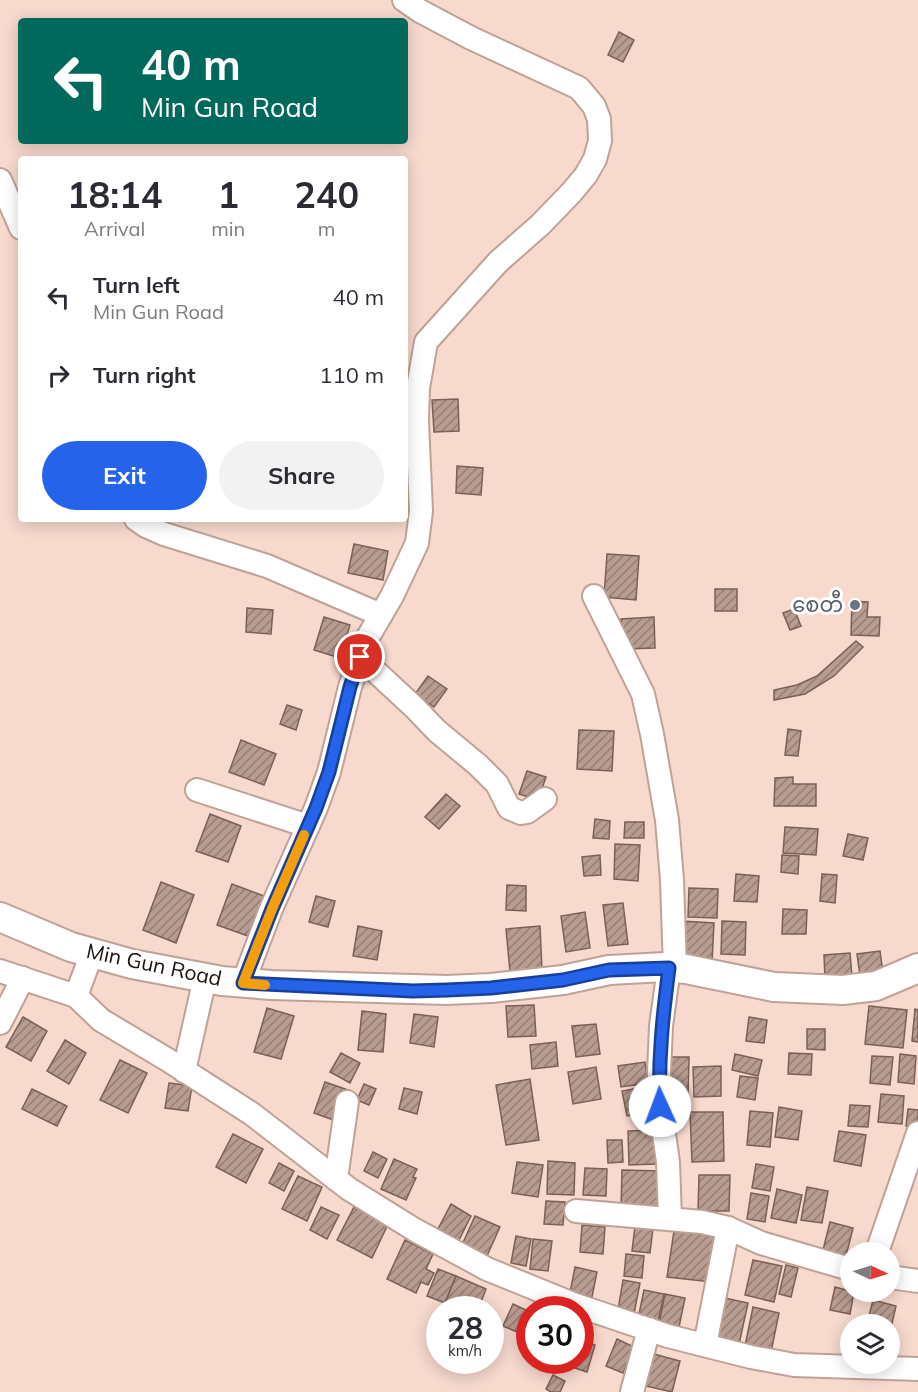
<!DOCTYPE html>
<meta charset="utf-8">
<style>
:root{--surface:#fff;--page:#f2f2f3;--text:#2b2b33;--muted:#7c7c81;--accent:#2563eb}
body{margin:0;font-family:Mulish,"Noto Sans Myanmar",sans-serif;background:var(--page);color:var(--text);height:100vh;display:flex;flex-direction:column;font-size:22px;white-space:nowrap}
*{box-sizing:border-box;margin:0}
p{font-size:20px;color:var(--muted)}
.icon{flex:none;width:33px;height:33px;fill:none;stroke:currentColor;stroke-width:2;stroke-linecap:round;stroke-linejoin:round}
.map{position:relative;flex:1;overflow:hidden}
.panel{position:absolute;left:18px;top:156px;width:390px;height:366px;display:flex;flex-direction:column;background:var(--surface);border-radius:6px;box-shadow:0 3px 15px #0003}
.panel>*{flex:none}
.banner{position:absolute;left:18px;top:18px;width:390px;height:126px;border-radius:6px;box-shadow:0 3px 15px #0003;background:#00695c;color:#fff;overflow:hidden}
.needle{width:39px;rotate:94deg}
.buttons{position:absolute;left:840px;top:1242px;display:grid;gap:12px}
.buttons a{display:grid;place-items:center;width:60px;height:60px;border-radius:50%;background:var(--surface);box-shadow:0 3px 15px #0003;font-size:30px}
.speed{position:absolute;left:426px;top:1296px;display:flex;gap:12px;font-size:30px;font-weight:700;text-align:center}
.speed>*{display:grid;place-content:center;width:78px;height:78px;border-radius:50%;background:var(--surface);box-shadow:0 3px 15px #0003;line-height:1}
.speed small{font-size:15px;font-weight:400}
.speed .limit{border:9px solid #d22;background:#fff;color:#111}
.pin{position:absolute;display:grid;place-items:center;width:51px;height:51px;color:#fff;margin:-26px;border:3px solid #fff;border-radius:50%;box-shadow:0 2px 6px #0007}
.me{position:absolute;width:66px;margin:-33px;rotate:358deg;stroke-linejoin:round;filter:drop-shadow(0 0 4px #0008)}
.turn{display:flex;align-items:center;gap:21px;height:126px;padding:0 24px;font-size:27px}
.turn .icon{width:78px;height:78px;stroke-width:2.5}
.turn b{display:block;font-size:42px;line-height:51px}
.eta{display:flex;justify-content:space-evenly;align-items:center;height:102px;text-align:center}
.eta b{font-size:36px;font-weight:700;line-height:42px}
.action{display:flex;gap:12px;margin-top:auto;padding:12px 24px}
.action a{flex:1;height:69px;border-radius:36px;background:var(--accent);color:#fff;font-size:24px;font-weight:700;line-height:69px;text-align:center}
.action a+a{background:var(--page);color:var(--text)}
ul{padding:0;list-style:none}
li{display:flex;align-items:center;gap:18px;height:78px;padding:0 24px}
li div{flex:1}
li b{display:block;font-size:22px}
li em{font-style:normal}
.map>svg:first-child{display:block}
.building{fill:url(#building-hatch);stroke:#7a6056;stroke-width:1.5}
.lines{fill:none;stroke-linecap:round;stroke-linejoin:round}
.minor-casing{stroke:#bfa297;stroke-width:26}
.tertiary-casing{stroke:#bfa297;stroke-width:32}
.minor{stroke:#fff;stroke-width:22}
.tertiary{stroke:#fff;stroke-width:28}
.route-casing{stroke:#184099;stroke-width:15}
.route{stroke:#2563eb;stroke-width:10}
.slow{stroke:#f59e0b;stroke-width:10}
.worship-dot{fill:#6b7280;stroke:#fff;stroke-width:2}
.labels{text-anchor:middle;stroke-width:6;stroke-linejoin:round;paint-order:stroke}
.worship-label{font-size:21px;fill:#5b616d;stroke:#fff;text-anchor:end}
.street-label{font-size:21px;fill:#1b110d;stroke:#fff}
</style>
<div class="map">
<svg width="918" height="1392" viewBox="0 0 918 1392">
<defs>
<pattern id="building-hatch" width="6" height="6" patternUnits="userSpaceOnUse" patternTransform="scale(1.5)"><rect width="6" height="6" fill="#b89c91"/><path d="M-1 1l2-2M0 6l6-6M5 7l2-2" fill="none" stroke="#957e75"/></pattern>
</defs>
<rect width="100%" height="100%" fill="#f7d9ce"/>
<!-- building -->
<g class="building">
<path d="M619 32 634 40 623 62 608 55Z"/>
<path d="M458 399 459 431 434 432 432 400Z"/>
<path d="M457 466 483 468 481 495 456 493Z"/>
<path d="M354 544 388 551 383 580 348 573Z"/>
<path d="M607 554 639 556 636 600 604 597Z"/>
<rect x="715" y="589" width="22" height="22"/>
<path d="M852 601 868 602 867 617H880L879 636 851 635Z"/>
<path d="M247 608 273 610 271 634 246 632Z"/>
<path d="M794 609 801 626 790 630 783 613Z"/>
<path d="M324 617 350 625 340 658 314 650Z"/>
<path d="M654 617 655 648 623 649 621 619Z"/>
<path d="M856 641 863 647 834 676 805 694 774 700V690L797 685 817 676Z"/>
<path d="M428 676 447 689 434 707 415 694Z"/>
<path d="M287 705 302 710 296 730 280 724Z"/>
<path d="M788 729 801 731 798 756 785 755Z"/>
<path d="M579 730 614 731 612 771 577 769Z"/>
<path d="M241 740 276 754 264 785 229 772Z"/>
<path d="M527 771 546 777 538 800 519 794Z"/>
<path d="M793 777V784H816V806H774L775 778Z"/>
<path d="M446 794 460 806 439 829 425 817Z"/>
<path d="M210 814 241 826 228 862 196 851Z"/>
<path d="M595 819 610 821 609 839 593 838Z"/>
<path d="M625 822H644V838H624Z"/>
<path d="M785 827 818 829 816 855 783 853Z"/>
<path d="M848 834 868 838 863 860 843 856Z"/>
<path d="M615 844 640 845 638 881 614 879Z"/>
<path d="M600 855 601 875 584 876 582 857Z"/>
<path d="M782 855 799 856 798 874 781 872Z"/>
<path d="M736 874 759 876 757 902 734 901Z"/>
<path d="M822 874 837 875 835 903 820 901Z"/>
<path d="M161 882 194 895 176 943 143 930Z"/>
<path d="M232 884 264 896 248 936 217 925Z"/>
<path d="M507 885 526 886V911L506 910Z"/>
<path d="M689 888 718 889 717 918 688 917Z"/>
<path d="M316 896 335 901 328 927 309 922Z"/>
<path d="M623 903 628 944 608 946 603 905Z"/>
<path d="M783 909 807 910 806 934H782Z"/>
<path d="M585 912 590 948 566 952 561 916Z"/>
<path d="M682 921 714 923 712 963 680 961Z"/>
<path d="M722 921 746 922 745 955 721 954Z"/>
<path d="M358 926 382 931 377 960 353 956Z"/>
<path d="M540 926 542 970 510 972 506 929Z"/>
<path d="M880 951 883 973 860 976 857 954Z"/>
<path d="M850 953 852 977 825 979 824 955Z"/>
<path d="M534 1005 536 1036 508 1037 506 1006Z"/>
<path d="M869 1006 907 1010 903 1048 865 1044Z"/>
<path d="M267 1008 294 1016 281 1059 254 1052Z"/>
<path d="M915 1009 918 1010V1042L912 1041Z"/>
<path d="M362 1011 386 1014 383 1052 358 1050Z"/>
<path d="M414 1014 438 1017 434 1047 410 1043Z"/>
<path d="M23 1017 47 1031 31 1061 6 1047Z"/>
<path d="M749 1017 767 1020 764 1043 746 1041Z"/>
<path d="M596 1024 600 1054 576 1057 572 1026Z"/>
<path d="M807 1029H825V1050L807 1049Z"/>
<path d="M65 1040 86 1053 69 1084 47 1071Z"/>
<path d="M556 1042 558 1066 532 1069 530 1045Z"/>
<path d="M341 1053 360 1063 350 1083 330 1072Z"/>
<path d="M789 1053 812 1054 811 1075 788 1074Z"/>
<path d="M735 1054 762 1060 758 1076 732 1070Z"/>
<path d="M900 1054 916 1056 914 1084 898 1082Z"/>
<path d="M872 1056 893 1057 890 1085 870 1083Z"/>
<path d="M668 1057H689L688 1097 668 1096Z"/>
<path d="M120 1060 147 1073 128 1113 100 1100Z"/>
<path d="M645 1062 648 1083 621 1087 618 1066Z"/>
<path d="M721 1066V1096L694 1097 693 1067Z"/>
<path d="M596 1067 601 1099 573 1104 568 1072Z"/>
<path d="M740 1076 758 1078 755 1100 737 1097Z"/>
<path d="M530 1079 539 1140 506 1145 496 1085Z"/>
<path d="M325 1082 351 1091 339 1122 314 1113Z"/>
<path d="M169 1083 192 1086 188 1111 165 1108Z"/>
<path d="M364 1084 376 1089 369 1105 357 1100Z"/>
<path d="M649 1086 654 1111 627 1116 622 1091Z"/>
<path d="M404 1088 422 1092 417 1114 399 1109Z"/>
<path d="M32 1089 67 1106 57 1126 22 1109Z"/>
<path d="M881 1094 904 1096 902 1124 878 1122Z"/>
<path d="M850 1105 870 1106 868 1127 848 1126Z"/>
<path d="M779 1107 802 1111 798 1140 775 1137Z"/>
<path d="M908 1109 918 1110V1127L906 1126Z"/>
<path d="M750 1111 773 1113 770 1147 747 1145Z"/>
<path d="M690 1112H723L724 1161 692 1162Z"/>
<path d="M654 1130 656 1164 629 1165 628 1131Z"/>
<path d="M839 1131 866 1135 861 1166 834 1161Z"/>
<path d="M233 1134 263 1149 246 1183 216 1167Z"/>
<path d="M607 1140H622L623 1162 608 1163Z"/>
<path d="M373 1152 387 1159 378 1178 364 1171Z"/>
<path d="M394 1159 417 1169 413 1177 416 1178 406 1200 381 1189Z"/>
<path d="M548 1161 575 1163 574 1195 547 1194Z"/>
<path d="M517 1162 543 1165 538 1197 512 1193Z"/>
<path d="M279 1163 294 1171 284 1191 269 1183Z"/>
<path d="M756 1164 774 1167 770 1191 752 1188Z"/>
<path d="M585 1168 607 1169 606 1196 583 1195Z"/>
<path d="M622 1170 661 1171 660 1210 621 1209Z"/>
<path d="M699 1175H730L729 1211H698Z"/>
<path d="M298 1176 322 1187 307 1221 282 1209Z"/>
<path d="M807 1187 828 1191 822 1223 801 1220Z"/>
<path d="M777 1189 802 1195 796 1223 771 1218Z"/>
<path d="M751 1193 769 1196 765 1222 747 1219Z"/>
<path d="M546 1201 565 1202 563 1225 544 1224Z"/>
<path d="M451 1204 471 1216 459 1240 438 1229Z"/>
<path d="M321 1207 339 1215 327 1239 310 1230Z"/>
<path d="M354 1207 388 1224 372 1258 337 1240Z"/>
<path d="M475 1216 500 1227 486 1258 461 1247Z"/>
<path d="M830 1222 853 1228 845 1260 822 1254Z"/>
<path d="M691 1224 707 1226 706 1236 718 1238 712 1282 667 1277 674 1231 690 1233Z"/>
<path d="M582 1225 605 1227 603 1254 580 1252Z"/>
<path d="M635 1226 653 1228 650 1253 632 1251Z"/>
<path d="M516 1236 531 1239 526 1266 511 1263Z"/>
<path d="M533 1239 552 1241 548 1271 530 1269Z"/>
<path d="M405 1240 433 1254 426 1269 434 1273 428 1285 421 1282 416 1293 387 1279Z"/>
<path d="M626 1254 644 1256 642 1278 624 1276Z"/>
<path d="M753 1260 782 1266 774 1302 745 1295Z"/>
<path d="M786 1265 798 1268 791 1297 779 1294Z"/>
<path d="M575 1267 597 1272 592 1297 570 1293Z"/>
<path d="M438 1269 456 1276 445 1303 427 1296Z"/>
<path d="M456 1276 486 1289 478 1310H460L445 1303Z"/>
<path d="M623 1280 640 1283 633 1319 617 1316Z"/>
<path d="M835 1287 854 1292 850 1314 830 1310Z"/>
<path d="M644 1290 664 1294 658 1322 638 1319Z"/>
<path d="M665 1294 685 1298 679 1327 659 1323Z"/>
<path d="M720 1297 748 1303 738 1349 711 1344Z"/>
<path d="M873 1300 896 1306 890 1332V1324H867Z"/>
<path d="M513 1304 530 1312V1322L524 1335 503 1326Z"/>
<path d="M753 1307 779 1313 771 1352 745 1346Z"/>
<path d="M617 1339 634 1347 623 1373 606 1366Z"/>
<path d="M580 1341 595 1345 587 1372 563 1364 564 1360H580Z"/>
<path d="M654 1354 680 1361 672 1392 646 1386Z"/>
<path d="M553 1375 565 1381 560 1392H551L546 1389Z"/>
</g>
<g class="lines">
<defs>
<g id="minor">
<path d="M0 180 21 228"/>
<path d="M136 519 146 526 164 534 267 566 381 615"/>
<path d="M594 596 643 694 652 734 667 820 672 880 675 969"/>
<path d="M360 657 415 708 437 731 478 765 497 784 509 808 521 813 527 812 545 799"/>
<path d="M197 790 308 826"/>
<path d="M92 953 76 996 101 1020 168 1060 252 1114 349 1189 415 1230 487 1269 573 1304 668 1336 751 1357 794 1365 918 1369"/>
<path d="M669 968 661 1026 659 1073 660 1106 668 1162 670 1219"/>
<path d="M0 971 76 996"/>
<path d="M243 983 271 909 316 808 329 772 350 687 360 657 368 637 392 596 417 543 421 511 417 421 418 388 426 342 498 262 540 225 571 193 586 175 595 159 600 141 599 119 594 106 579 88 471 38 420 11 404 0"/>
<path d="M0 1023 23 978"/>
<path d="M184 1071 205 978"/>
<path d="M336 1179 347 1102"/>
<path d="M576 1211 702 1222 728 1228 761 1243 850 1269"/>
<path d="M877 1252 918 1133"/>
<path d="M890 1277 918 1281"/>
<path d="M705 1345 728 1228"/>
<path d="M632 1392 649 1329"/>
</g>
<path id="tertiary" d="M0 917 71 947 132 964 222 981 271 985 447 990 491 988 563 980 609 970 665 967 686 969 774 987 843 990 876 986 918 968"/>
</defs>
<!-- minor casing -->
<use href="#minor" class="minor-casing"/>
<!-- tertiary casing -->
<use href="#tertiary" class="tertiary-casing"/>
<!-- minor -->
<use href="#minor" class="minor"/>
<!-- tertiary -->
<use href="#tertiary" class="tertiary"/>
</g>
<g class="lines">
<defs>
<path id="route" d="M360 657 350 687 329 772 316 808 272 909 243 983 413 991 447 990 491 988 563 980 609 970 669 968C663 1014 658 1059 660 1106"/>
</defs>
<!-- route casing -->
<use href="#route" class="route-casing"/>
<!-- route -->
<use href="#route" class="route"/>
<!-- slow -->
<path class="slow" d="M265 985 243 983 272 909 304 835"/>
</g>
<!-- markers -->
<circle class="worship-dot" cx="855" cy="605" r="6"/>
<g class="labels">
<!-- worship labels -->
<g class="worship-label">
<text x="843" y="612">စေတီ</text>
</g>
<!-- street labels -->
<g class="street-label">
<text transform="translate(154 965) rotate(12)" y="7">Min Gun Road</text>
</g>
</g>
</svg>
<div class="buttons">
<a><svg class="needle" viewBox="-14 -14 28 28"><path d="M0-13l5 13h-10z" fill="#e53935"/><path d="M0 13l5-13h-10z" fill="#7c7c81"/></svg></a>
<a><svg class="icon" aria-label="layers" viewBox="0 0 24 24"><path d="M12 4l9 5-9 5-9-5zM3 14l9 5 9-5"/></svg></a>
</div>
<div class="speed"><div>28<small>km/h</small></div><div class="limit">30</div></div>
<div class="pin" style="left:360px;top:657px;background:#d93025"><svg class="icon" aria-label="arrive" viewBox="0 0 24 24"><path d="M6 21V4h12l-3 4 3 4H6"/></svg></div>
<svg class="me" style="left:660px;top:1106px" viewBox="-20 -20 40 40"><circle r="19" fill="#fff"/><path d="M0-13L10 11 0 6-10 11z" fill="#2563eb"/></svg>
<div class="banner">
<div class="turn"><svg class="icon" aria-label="left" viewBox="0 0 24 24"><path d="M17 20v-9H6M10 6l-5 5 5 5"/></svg><div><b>40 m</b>Min Gun Road</div></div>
</div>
<section class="panel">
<div class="eta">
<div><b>18:14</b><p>Arrival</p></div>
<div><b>1</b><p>min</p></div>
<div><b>240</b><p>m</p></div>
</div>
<ul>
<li><svg class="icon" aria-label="left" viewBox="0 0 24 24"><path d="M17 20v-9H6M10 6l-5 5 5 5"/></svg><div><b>Turn left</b><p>Min Gun Road</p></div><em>40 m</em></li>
<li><svg class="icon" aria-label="right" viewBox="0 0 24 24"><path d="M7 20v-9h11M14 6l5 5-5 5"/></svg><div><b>Turn right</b></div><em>110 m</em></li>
</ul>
<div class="action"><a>Exit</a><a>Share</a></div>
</section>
</div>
